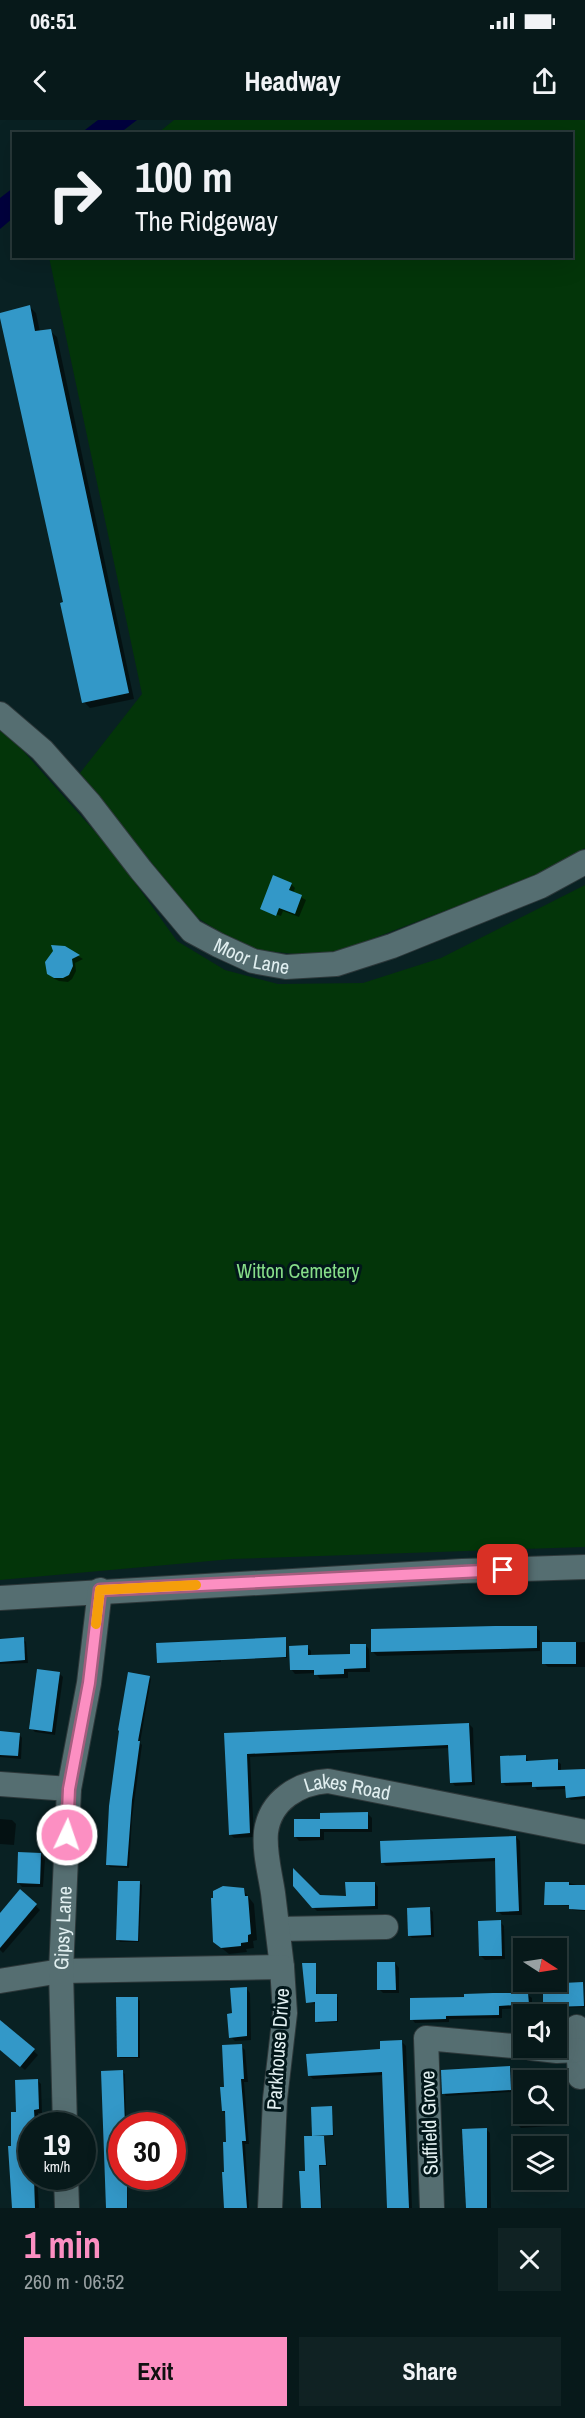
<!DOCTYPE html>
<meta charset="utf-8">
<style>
:root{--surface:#07191a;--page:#102223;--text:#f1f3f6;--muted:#98a0a2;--line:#283839;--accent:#fc8fc2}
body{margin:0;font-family:"Archivo Narrow",sans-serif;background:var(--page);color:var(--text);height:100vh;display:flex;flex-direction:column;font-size:22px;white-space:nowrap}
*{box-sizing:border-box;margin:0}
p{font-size:20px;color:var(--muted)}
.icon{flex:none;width:33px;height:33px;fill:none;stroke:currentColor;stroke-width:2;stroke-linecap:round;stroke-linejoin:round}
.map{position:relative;height:2088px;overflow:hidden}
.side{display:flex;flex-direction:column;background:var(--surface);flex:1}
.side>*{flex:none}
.top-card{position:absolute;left:12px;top:12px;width:561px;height:126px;border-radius:0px;box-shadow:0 6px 24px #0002,0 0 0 2px var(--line);background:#07191a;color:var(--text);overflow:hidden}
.needle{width:39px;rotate:102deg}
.buttons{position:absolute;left:513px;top:1818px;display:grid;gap:12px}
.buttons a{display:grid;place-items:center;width:54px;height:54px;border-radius:0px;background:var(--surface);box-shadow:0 6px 24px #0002,0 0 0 2px var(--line);font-size:30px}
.speed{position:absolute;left:18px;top:1992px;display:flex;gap:12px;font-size:30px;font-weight:700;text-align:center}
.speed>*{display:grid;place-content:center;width:78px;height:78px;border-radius:50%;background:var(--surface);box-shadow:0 6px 24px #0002,0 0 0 2px var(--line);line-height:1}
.speed small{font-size:15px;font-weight:400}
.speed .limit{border:9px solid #d22;background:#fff;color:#111}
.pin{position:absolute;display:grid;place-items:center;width:51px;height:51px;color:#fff;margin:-26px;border-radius:12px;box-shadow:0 3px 9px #0006}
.me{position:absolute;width:66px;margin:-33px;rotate:3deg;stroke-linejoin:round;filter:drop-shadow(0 0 4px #0008)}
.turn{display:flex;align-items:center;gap:21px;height:126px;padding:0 24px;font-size:27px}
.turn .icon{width:78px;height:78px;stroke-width:2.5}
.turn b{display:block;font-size:42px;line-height:51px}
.round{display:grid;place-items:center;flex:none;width:63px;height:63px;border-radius:0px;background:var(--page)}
.summary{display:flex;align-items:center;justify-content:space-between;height:102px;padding:0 24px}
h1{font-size:36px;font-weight:800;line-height:45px;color:var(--accent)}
.primary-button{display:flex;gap:12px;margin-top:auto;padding:12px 24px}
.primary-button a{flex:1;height:69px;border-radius:0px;background:var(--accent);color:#111;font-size:24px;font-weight:800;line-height:69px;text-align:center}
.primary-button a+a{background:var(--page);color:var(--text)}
.status{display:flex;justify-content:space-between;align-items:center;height:42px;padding:0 30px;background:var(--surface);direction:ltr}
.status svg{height:16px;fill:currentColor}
header{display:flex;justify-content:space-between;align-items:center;height:78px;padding:0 24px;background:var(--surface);font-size:27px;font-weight:800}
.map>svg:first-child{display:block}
.green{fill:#033509}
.water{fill:#00003d}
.shadow{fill:#0007}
.building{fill:#3398c8}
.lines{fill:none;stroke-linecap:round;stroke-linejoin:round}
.minor-casing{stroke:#2d383a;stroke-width:26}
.minor{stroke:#556e71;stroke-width:24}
.route-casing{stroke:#a45d7e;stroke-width:15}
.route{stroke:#fc8fc2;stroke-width:10}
.slow{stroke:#f59e0b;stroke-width:10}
.labels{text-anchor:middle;stroke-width:6;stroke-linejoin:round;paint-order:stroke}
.street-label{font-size:20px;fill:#e1eff0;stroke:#02171a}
.park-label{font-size:20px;fill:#87de89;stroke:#02171a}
</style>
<div class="status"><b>06:51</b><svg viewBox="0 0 49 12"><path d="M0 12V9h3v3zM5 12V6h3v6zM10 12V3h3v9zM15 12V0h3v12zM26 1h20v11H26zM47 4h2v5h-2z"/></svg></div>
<header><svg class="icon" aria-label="back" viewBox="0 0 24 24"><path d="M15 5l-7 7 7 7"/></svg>Headway<svg class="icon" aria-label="share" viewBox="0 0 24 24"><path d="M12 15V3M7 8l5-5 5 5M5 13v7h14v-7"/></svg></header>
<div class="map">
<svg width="585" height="2088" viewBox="0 0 585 2088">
<rect width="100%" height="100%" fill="#092123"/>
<!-- green -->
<g class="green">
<path d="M174 0H585V728L546 752 325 837 247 829 193 795 80 653 142 574 49 137 572 136V14L158 13Z"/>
<path d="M0 611 10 616 113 732 177 821 225 850 278 864 363 863 441 838 585 765V1427L232 1439 0 1460Z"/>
</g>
<!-- water -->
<g class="water">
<path d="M98 0H137L120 13H81Z"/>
<path d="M13 68V98L0 109V78Z"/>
</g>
<!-- shadow -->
<g class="shadow">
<path d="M30 187 36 193 40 212 50 211 57 217 134 579 90 588 84 582 65 483Z"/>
<path d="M291 764 295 768 293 773 306 780 299 797 283 791 281 796 261 789Z"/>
<path d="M65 828 83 839 75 843 76 851 72 859 68 862 59 861 53 858Z"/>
<path d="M536 1508 540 1511V1531L377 1536 373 1532Z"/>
<path d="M23 1519 26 1522 28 1543 0 1544V1520Z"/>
<path d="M285 1519 287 1538 221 1539V1542H158Z"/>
<path d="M585 1522V1547H548L544 1543V1523Z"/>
<path d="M365 1525 369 1529 370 1552H348V1558L320 1559 316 1553 295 1554 291 1549 307 1527 311 1531V1537L352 1536Z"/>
<path d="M60 1554 63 1557 55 1615 35 1612 31 1608Z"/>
<path d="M149 1557 151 1559 140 1623 142 1625 132 1698 129 1748 110 1747 107 1744Z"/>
<path d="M469 1604 473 1608 475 1665 455 1666 452 1662 450 1628 250 1637 254 1717 234 1718 230 1714 226 1615Z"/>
<path d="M0 1613 19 1614 22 1618 21 1639 0 1637Z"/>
<path d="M525 1636 529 1642 557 1641 561 1644V1652L585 1650V1679L571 1680 568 1677 567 1669 537 1670 534 1665 506 1666 502 1662Z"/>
<path d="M368 1694 372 1698V1712H324V1720L299 1721 295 1716 322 1700Z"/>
<path d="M0 1699 12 1700 16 1704 14 1725 0 1724Z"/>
<path d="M516 1717 520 1721 522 1795H502L498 1791 497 1741 386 1746 382 1742Z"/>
<path d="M40 1735 45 1739 43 1767H22L18 1762Z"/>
<path d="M139 1763 142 1765 139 1822H120L118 1820Z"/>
<path d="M375 1763 378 1767V1789L317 1791 313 1787 320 1776 347 1777Z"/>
<path d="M569 1763 585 1767V1791L572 1790 571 1786 546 1784Z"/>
<path d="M243 1770 254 1784 257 1820 253 1821 254 1828 246 1829 247 1832 229 1834 214 1822Z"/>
<path d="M20 1771 40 1790 3 1833 0 1830V1795Z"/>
<path d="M430 1789 433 1792 434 1817 412 1818 409 1815Z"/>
<path d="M500 1802 504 1806 505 1839 485 1840 481 1836Z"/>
<path d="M395 1843 399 1848V1873H383L379 1869Z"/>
<path d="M315 1844 317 1876 338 1877V1902L318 1903 316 1884 307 1882Z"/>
<path d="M582 1863 585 1887 554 1888 552 1884 544 1883Z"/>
<path d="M246 1868 250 1873 251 1920 235 1921 231 1917 234 1895Z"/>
<path d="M528 1875 532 1878V1888L502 1889V1898L449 1899V1902L415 1903 412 1899Z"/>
<path d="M138 1879 140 1881V1938H120L118 1936Z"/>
<path d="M0 1902 38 1935 25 1950 0 1929Z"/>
<path d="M402 1922 406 1926 412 2088H388L383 1955 313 1959 309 1955Z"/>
<path d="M241 1926 245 1930 248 1962H244L249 2024H245L249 2088H225L228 2023 226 1994 223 1991 226 1968Z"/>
<path d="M509 1948 511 1950 512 1972 446 1976 444 1973Z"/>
<path d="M122 1952 125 1954 126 2006H122V2056H127L128 2088H108Z"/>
<path d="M37 1960 41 1964 42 1993H38V2006H32V2056H37L39 2088H14L13 2027 17 1994Z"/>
<path d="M518 1984H524V1994H549L550 2006 521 2008 518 2005Z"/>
<path d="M331 1987 334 2016H323L325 2019 327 2046H320L322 2088H302L307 2052 316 2017 314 2015Z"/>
<path d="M486 2009 490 2013 491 2088H467Z"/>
</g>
<!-- building -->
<g class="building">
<path d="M30 185 35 211 51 209 129 573 82 583 60 483 63 482 0 198V193Z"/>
<path d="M273 755 292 763 289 770 302 775 295 794 279 788 276 796 260 789Z"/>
<path d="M51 825 65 826 80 835 72 839 73 846 69 855 63 858H54L47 854 45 842 53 831Z"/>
<path d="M495 1506H537V1528L371 1532V1509Z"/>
<path d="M24 1517 25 1540 0 1542V1519Z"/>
<path d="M286 1517V1537L157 1543 156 1523Z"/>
<rect x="542" y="1522" width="34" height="22"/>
<path d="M350 1524H366V1548L344 1549V1554L314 1555V1550H290L289 1526 308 1525V1535L350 1534Z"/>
<path d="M37 1549 60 1552 52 1612 29 1609Z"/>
<path d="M128 1552 150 1556 138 1621H140L132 1680 127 1746 106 1745 109 1686 119 1611 118 1610Z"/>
<path d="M469 1603 472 1662 450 1663 448 1625 247 1634 250 1713 229 1715 224 1613Z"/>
<path d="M0 1611 20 1613 18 1636 0 1635Z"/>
<path d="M526 1635V1641L558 1639V1650L585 1649V1676L566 1678 565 1666 532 1667V1662L501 1663 500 1636Z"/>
<path d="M368 1692V1709H320V1717H294V1699H320V1693Z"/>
<path d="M516 1716 519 1791 496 1792 495 1738 381 1743 380 1721Z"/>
<path d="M18 1732 41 1733 40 1764 17 1763Z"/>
<path d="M293 1748 320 1775 346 1776 345 1762H375V1786L312 1788 293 1766Z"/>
<path d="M118 1761H140L138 1821 116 1820Z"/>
<path d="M545 1762H569V1765H585V1790L569 1789V1785H544Z"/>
<path d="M223 1766 244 1768 245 1776H248L251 1814 248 1815V1822L241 1823V1826L221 1828 213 1822 211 1778H213V1771Z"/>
<path d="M20 1769 37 1784 0 1828V1793Z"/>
<path d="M430 1787 431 1815 408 1816 407 1788Z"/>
<path d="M501 1800 502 1836H479L478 1801Z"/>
<path d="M377 1842H395L396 1870H377Z"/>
<path d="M302 1843H316V1874H337V1901L315 1902V1882L306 1883Z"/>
<path d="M583 1862 584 1886 551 1887V1883L543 1884V1864Z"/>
<path d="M247 1867V1916L229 1918 227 1894 232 1893 230 1868Z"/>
<path d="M493 1873H528L529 1884 499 1886V1895L446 1896V1899L410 1900V1878L464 1877V1874Z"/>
<path d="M116 1877H138V1937H117Z"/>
<path d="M0 1900 35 1929 20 1947 0 1930Z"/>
<path d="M402 1920 409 2088H387L382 1952 308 1956 306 1934 380 1929V1921Z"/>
<path d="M242 1924 244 1959H241L246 2021H242L247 2088H224L222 2052H224L223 2022H226L225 1991H222L220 1967H224L222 1925Z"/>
<path d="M510 1946 511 1970 442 1974 441 1950Z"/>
<path d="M123 1950 125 2006H122V2056H127V2088H106L101 1951Z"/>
<path d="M38 1959 39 1989 34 1990 35 2006H32V2058H34L35 2088H12L8 2026H11V1992H16L15 1960Z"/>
<path d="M332 1986 333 2015 312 2016 311 1987Z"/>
<path d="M487 2008V2088H466L462 2009Z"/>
<path d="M304 2016H324L326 2045H319L321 2088H301L299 2051H305Z"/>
</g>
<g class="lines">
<defs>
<g id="minor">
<path id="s1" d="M0 594 42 630 90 684 141 750 192 811 218 825 253 841 286 847 336 844 392 826 541 766 585 742"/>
<path d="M0 1478 462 1451 585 1447"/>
<path d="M0 1664 69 1669"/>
<path d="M278 1809 386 1807"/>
<path id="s2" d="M282 1847C279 1822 276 1797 273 1773 270 1753 264 1732 266 1712 270 1680 299 1663 328 1661L585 1712"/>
<path d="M0 1861 61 1851 282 1847 285 1893 275 1979 270 2088"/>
<path d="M577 1907 580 1957"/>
<path d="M531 1928 557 1931 577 1930"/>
<path id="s3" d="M65 2006 61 1851 69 1669 89 1563 100 1470"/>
<path d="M66 2056 67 2088"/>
<path d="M432 2088 426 1918 524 1927"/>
</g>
</defs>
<!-- minor casing -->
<use href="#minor" class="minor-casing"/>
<!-- minor -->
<use href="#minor" class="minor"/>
</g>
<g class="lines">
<defs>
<path id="route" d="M67 1715 69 1669 89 1563 100 1470 503 1450"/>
</defs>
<!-- route casing -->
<use href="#route" class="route-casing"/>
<!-- route -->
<use href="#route" class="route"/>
<!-- slow -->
<path class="slow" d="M96 1504 100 1470 196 1465"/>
</g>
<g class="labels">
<!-- street labels -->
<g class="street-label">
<text dy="7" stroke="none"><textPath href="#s1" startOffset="356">Moor Lane</textPath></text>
<text dy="7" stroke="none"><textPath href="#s2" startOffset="243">Lakes Road</textPath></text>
<text dy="7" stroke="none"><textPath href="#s3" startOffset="198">Gipsy Lane</textPath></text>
<text transform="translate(278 1929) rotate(-86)" y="7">Parkhouse Drive</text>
<text transform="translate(429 2003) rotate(-92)" y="7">Suffield Grove</text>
</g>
<!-- park labels -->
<g class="park-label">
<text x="298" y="1158">Witton Cemetery</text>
</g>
</g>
</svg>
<div class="buttons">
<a><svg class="needle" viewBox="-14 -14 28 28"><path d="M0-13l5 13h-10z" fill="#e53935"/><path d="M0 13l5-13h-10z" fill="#98a0a2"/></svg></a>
<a><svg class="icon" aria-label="sound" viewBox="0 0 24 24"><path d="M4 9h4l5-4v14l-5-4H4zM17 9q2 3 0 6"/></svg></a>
<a><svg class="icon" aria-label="search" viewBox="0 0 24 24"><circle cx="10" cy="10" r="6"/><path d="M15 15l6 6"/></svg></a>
<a><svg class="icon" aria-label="layers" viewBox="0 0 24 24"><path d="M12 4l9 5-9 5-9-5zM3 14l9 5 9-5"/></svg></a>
</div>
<div class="speed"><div>19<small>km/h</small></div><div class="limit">30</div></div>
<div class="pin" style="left:503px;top:1450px;background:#d93025"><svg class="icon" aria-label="arrive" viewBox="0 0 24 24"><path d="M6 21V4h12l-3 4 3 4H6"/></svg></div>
<svg class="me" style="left:67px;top:1715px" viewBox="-20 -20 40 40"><circle r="17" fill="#fc8fc2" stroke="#fff" stroke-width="3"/><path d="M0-11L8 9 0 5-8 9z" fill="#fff"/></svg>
<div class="top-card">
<div class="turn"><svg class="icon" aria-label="right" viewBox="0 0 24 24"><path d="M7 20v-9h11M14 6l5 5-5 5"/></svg><div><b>100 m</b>The Ridgeway</div></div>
</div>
</div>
<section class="side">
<div class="summary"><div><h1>1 min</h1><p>260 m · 06:52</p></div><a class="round"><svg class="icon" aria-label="close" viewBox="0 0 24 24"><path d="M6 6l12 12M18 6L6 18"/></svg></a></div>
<div class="primary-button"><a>Exit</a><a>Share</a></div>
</section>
